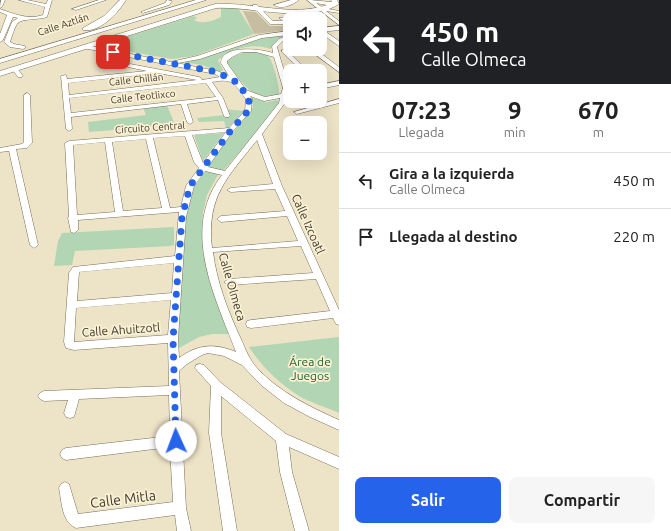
<!DOCTYPE html>
<html lang="es">
<meta charset="utf-8">
<style>
:root{--surface:#fff;--page:#f6f6f6;--text:#222;--muted:#767676;--line:#e0e0e0;--accent:#2563eb}
body{margin:0;font-family:Ubuntu,sans-serif;background:var(--page);color:var(--text);height:100vh;display:flex;flex-direction:column;font-size:15px;white-space:nowrap}
*{box-sizing:border-box;margin:0}
p{font-size:13px;color:var(--muted)}
.icon{flex:none;width:22px;height:22px;fill:none;stroke:currentColor;stroke-width:2;stroke-linecap:round;stroke-linejoin:round}
.map{position:relative;flex:1;overflow:hidden}
.side{display:flex;flex-direction:column;background:var(--surface);width:332px}
.side>*{flex:none}
.banner{background:#202124;color:#fff;overflow:hidden}
.fabs{position:absolute;left:283px;top:12px;display:grid;gap:8px}
.fabs a{display:grid;place-items:center;width:44px;height:44px;border-radius:8px;background:var(--surface);box-shadow:0 4px 16px #0002;font-size:20px}
.pin{position:absolute;display:grid;place-items:center;width:34px;height:34px;color:#fff;margin:-17px;border-radius:8px;box-shadow:0 2px 6px #0006}
.me{position:absolute;width:44px;margin:-22px;rotate:358deg;stroke-linejoin:round;filter:drop-shadow(0 0 3px #0008)}
.turn{display:flex;align-items:center;gap:14px;height:84px;padding:0 16px;font-size:18px}
.turn .icon{width:52px;height:52px;stroke-width:2.5}
.turn b{display:block;font-size:28px;line-height:34px}
.eta{display:flex;justify-content:space-evenly;align-items:center;height:68px;text-align:center}
.eta b{font-size:24px;font-weight:700;line-height:28px}
.primary-button{display:flex;gap:8px;margin-top:auto;padding:8px 16px}
.primary-button a{flex:1;height:46px;border-radius:8px;background:var(--accent);color:#fff;font-size:16px;font-weight:700;line-height:46px;text-align:center}
.primary-button a+a{background:var(--page);color:var(--text)}
ul{padding:0;list-style:none}
li{display:flex;align-items:center;gap:12px;height:56px;padding:0 16px;border-top:1px solid var(--line)}
li div{flex:1}
li b{display:block;font-size:15px}
li em{font-style:normal}
main{display:flex;flex:1;min-height:0}
.map>svg:first-child{display:block}
.green{fill:#b2d5b4}
.building{fill:#c7bda2}
.lines{fill:none;stroke-linecap:round;stroke-linejoin:round}
.minor-casing{stroke:#796f57;stroke-width:1}
.major-casing{stroke:#796f57;stroke-width:1}
.minor{fill:#fff;fill-rule:evenodd}
.major{fill:#fff;fill-rule:evenodd}
.route{stroke:#2563eb;stroke-width:7;stroke-dasharray:0 12.6}
.labels{text-anchor:middle;stroke-width:3.5;stroke-linejoin:round;paint-order:stroke}
.far-street-label{font-size:10px;fill:#3e3a2f;stroke:#faf0d4}
.street-label{font-size:12px;fill:#3e3a2f;stroke:#faf0d4}
.park-label{font-size:12px;fill:#22632e;stroke:#faf0d4}
.near-street-label{font-size:14px;fill:#3e3a2f;stroke:#faf0d4}
</style>
<main>
<div class="map">
<svg width="339" height="531" viewBox="0 0 339 531">
<rect width="100%" height="100%" fill="#ede3c7"/>
<!-- green -->
<g class="green">
<path d="M221 7 238 8 254 34 194 56 172 59 96 46 194 16 197 18 194 20C204 25 212 21 221 17Z"/>
<path d="M268 36H286L278 39 270 49C253 42 231 49 218 60L223 70 220 72 202 65 181 62 249 40Z"/>
<path d="M247 51C253 51 263 51 268 56 273 60 280 88 279 95 251 102 243 83 227 63V59Z"/>
<path d="M252 98 267 102 278 100 279 102 267 120 225 169 222 171 206 166 253 108Z"/>
<path d="M167 105 175 125 89 132 88 122 146 115 143 108Z"/>
<path d="M224 109 244 111 228 128H226L224 121 199 122 197 118 225 115Z"/>
<path d="M223 133H224L203 161 194 135Z"/>
<path d="M204 169 219 173 207 195 203 212 202 233 208 270 229 334H212L199 337 179 348 178 321 185 215 193 184Z"/>
<path d="M174 227V245L170 246 75 251 72 265 54 266 58 241 62 233Z"/>
<path d="M339 337V413C326 407 311 403 299 396 280 384 261 366 249 347Z"/>
</g>
<!-- building -->
<path class="building" d="M243 11 256 12 270 26H290V30L254 34Z"/>
<g class="lines">
<defs>
<g id="minor">
<path d="M1 0H5L2 7 0 8Z"/>
<path d="M19 0H27L46 4 48 0H52L47 17C39 20 21 18 17 24 14 29 12 36 10 42L14 44 25 46V48L23 49 10 47 4 42 12 22 18 18 13 17 3 40 0 42V34L7 15 0 12V9C14 14 28 20 43 15L45 7Z"/>
<path d="M99 0H106L76 10 72 9Z"/>
<path d="M167 0 172 1 169 5 143 13 141 12 165 3Z"/>
<path d="M307 0H312L323 8 339 11V13L326 11 339 21V25Z"/>
<path d="M253 5H257L273 21 290 20V24H270L253 7Z"/>
<path d="M301 11 306 15V17L282 20 279 18 301 15 299 12Z"/>
<path d="M339 26V30L320 32V28Z"/>
<path d="M290 31V38L283 41 277 47 289 88 288 93H290V97H287L285 103 262 134 282 186 339 310V325L336 324 333 318 251 328 247 327 246 324 247 321 251 320 330 311 316 279 229 285 224 282 229 279 313 273 301 246 213 252C217 283 228 311 241 339 246 350 249 359 257 368 279 392 310 407 339 420V430L310 417 284 403 261 385 242 365 224 356 208 353 202 355 187 364 179 371 186 508 191 531H177L175 515 76 528C61 521 62 502 59 488L61 484 65 482 69 484 78 514 173 502 170 447 66 460 62 458 60 454 62 450 66 448 170 436 169 395 79 399 74 417 70 418 66 417 64 413 68 400 44 401 40 399 38 396 40 393 44 391 169 386 168 343 74 350 66 348 64 342 69 273 73 267 175 256 179 212 78 220V230L74 233 71 232 68 218 69 216 65 143 69 141 229 128 245 111 246 99C234 83 233 78 212 82L223 98 230 116 229 117H225L224 116 218 100 187 104 193 122 190 124 187 122 181 104 71 117 72 129 69 131 66 129 61 76 66 75 67 79 147 71 128 67 127 66 130 64 199 77 201 78 202 80 220 77 215 74 83 48 82 47 85 45 217 71 229 76 221 63C222 44 261 49 273 53L272 46 279 39 289 35 262 38 200 59 178 63 175 61 197 56 259 35ZM242 52H256L274 57 283 88 281 94 265 97 246 90 227 63V61L232 57ZM158 73 197 80 69 95 68 83ZM206 83 216 97 71 113 69 98ZM250 96 264 101 280 98 279 103 225 171 208 167 233 131 251 111 252 99ZM226 132 203 163 192 135ZM185 136 194 162 199 168 186 186 181 207 170 208 153 138ZM146 139 162 208 123 211 112 142ZM257 140 273 184 231 188 227 190 231 192 275 189 285 211 221 216 217 219 221 222 287 216 298 241 212 248C206 196 228 177 257 140ZM105 142 115 212 77 215 73 145ZM205 171 222 175C180 229 215 297 236 352 215 343 198 344 179 358L178 339 186 217 194 186ZM174 263 172 293 77 301 79 272ZM171 300 168 335 74 342 76 308Z"/>
<path d="M322 32H326L339 41V46L322 34Z"/>
<path d="M308 49H315L339 67V72Z"/>
<path d="M282 50H286L308 71H302L282 52Z"/>
<path d="M13 68H17L23 76 22 77H18L12 69Z"/>
<path d="M339 81V85L320 89V85Z"/>
<path d="M27 93 30 95 32 143 27 148 16 149 38 245 34 248 30 245 9 151 0 152V148L22 144 24 142V95Z"/>
<path d="M339 99V103L297 114 294 112Z"/>
<path d="M200 364 204 365 220 382 286 434 339 457V469L289 447 292 472 309 531H295L280 472 276 441 221 396V433L237 531H223L209 433 211 386 195 368 196 365Z"/>
</g>
<g id="major">
<path d="M120 0H126C118 13 100 33 83 30V28L104 16Z"/>
<path d="M196 0H206L0 63V59Z"/>
<path d="M291 0H299C293 5 281 10 274 5Z"/>
<path d="M309 0 332 2 331 0H337L339 4C309 24 251 6 216 8L0 76V71L215 4C252 2 291 17 327 5L310 2Z"/>
</g>
</defs>
<!-- minor casing -->
<use href="#minor" class="minor-casing"/>
<!-- major casing -->
<use href="#major" class="major-casing"/>
<!-- minor -->
<use href="#minor" class="minor"/>
<!-- major -->
<use href="#major" class="major"/>
</g>
<g class="lines">
<!-- route -->
<path class="route" d="M113 52 217 72 238 83 249 99 248 111 231 130 190 186 182 217 173 339 176 441"/>
</g>
<g class="labels">
<!-- far-street labels -->
<g class="far-street-label">
<text transform="translate(63 24) rotate(-18)" y="4">Calle Aztlán</text>
<text transform="translate(136 79) rotate(-6)" y="4">Calle Chillán</text>
<text transform="translate(143 96) rotate(-6)" y="4">Calle Teotlixco</text>
<text transform="translate(150 127) rotate(-4)" y="4">Circuito Central</text>
</g>
<!-- street labels -->
<g class="street-label">
<text transform="translate(308 224) rotate(66)" y="4">Calle Izcoatl</text>
<text transform="translate(232 287) rotate(74)" y="4">Calle Olmeca</text>
<text transform="translate(121 330) rotate(-4)" y="4">Calle Ahuitzotl</text>
</g>
<!-- park labels -->
<g class="park-label">
<text x="310" y="366">Área de<tspan x="310" dy="14">Juegos</tspan></text>
</g>
<!-- near-street labels -->
<g class="near-street-label">
<text transform="translate(123 499) rotate(-7)" y="5">Calle Mitla</text>
</g>
</g>
</svg>
<div class="fabs">
<a><svg class="icon" aria-label="sound" viewBox="0 0 24 24"><path d="M4 9h4l5-4v14l-5-4H4zM17 9q2 3 0 6"/></svg></a>
<a>+</a>
<a>−</a>
</div>
<div class="pin" style="left:113px;top:52px;background:#d93025"><svg class="icon" aria-label="arrive" viewBox="0 0 24 24"><path d="M6 21V4h12l-3 4 3 4H6"/></svg></div>
<svg class="me" style="left:176px;top:441px" viewBox="-20 -20 40 40"><circle r="19" fill="#fff"/><path d="M0-13L10 11 0 6-10 11z" fill="#2563eb"/></svg>
</div>
<section class="side">
<div class="banner">
<div class="turn"><svg class="icon" aria-label="left" viewBox="0 0 24 24"><path d="M17 20v-9H6M10 6l-5 5 5 5"/></svg><div><b>450 m</b>Calle Olmeca</div></div>
</div>
<div class="eta">
<div><b>07:23</b><p>Llegada</p></div>
<div><b>9</b><p>min</p></div>
<div><b>670</b><p>m</p></div>
</div>
<ul>
<li><svg class="icon" aria-label="left" viewBox="0 0 24 24"><path d="M17 20v-9H6M10 6l-5 5 5 5"/></svg><div><b>Gira a la izquierda</b><p>Calle Olmeca</p></div><em>450 m</em></li>
<li><svg class="icon" aria-label="arrive" viewBox="0 0 24 24"><path d="M6 21V4h12l-3 4 3 4H6"/></svg><div><b>Llegada al destino</b></div><em>220 m</em></li>
</ul>
<div class="primary-button"><a>Salir</a><a>Compartir</a></div>
</section>
</main>
